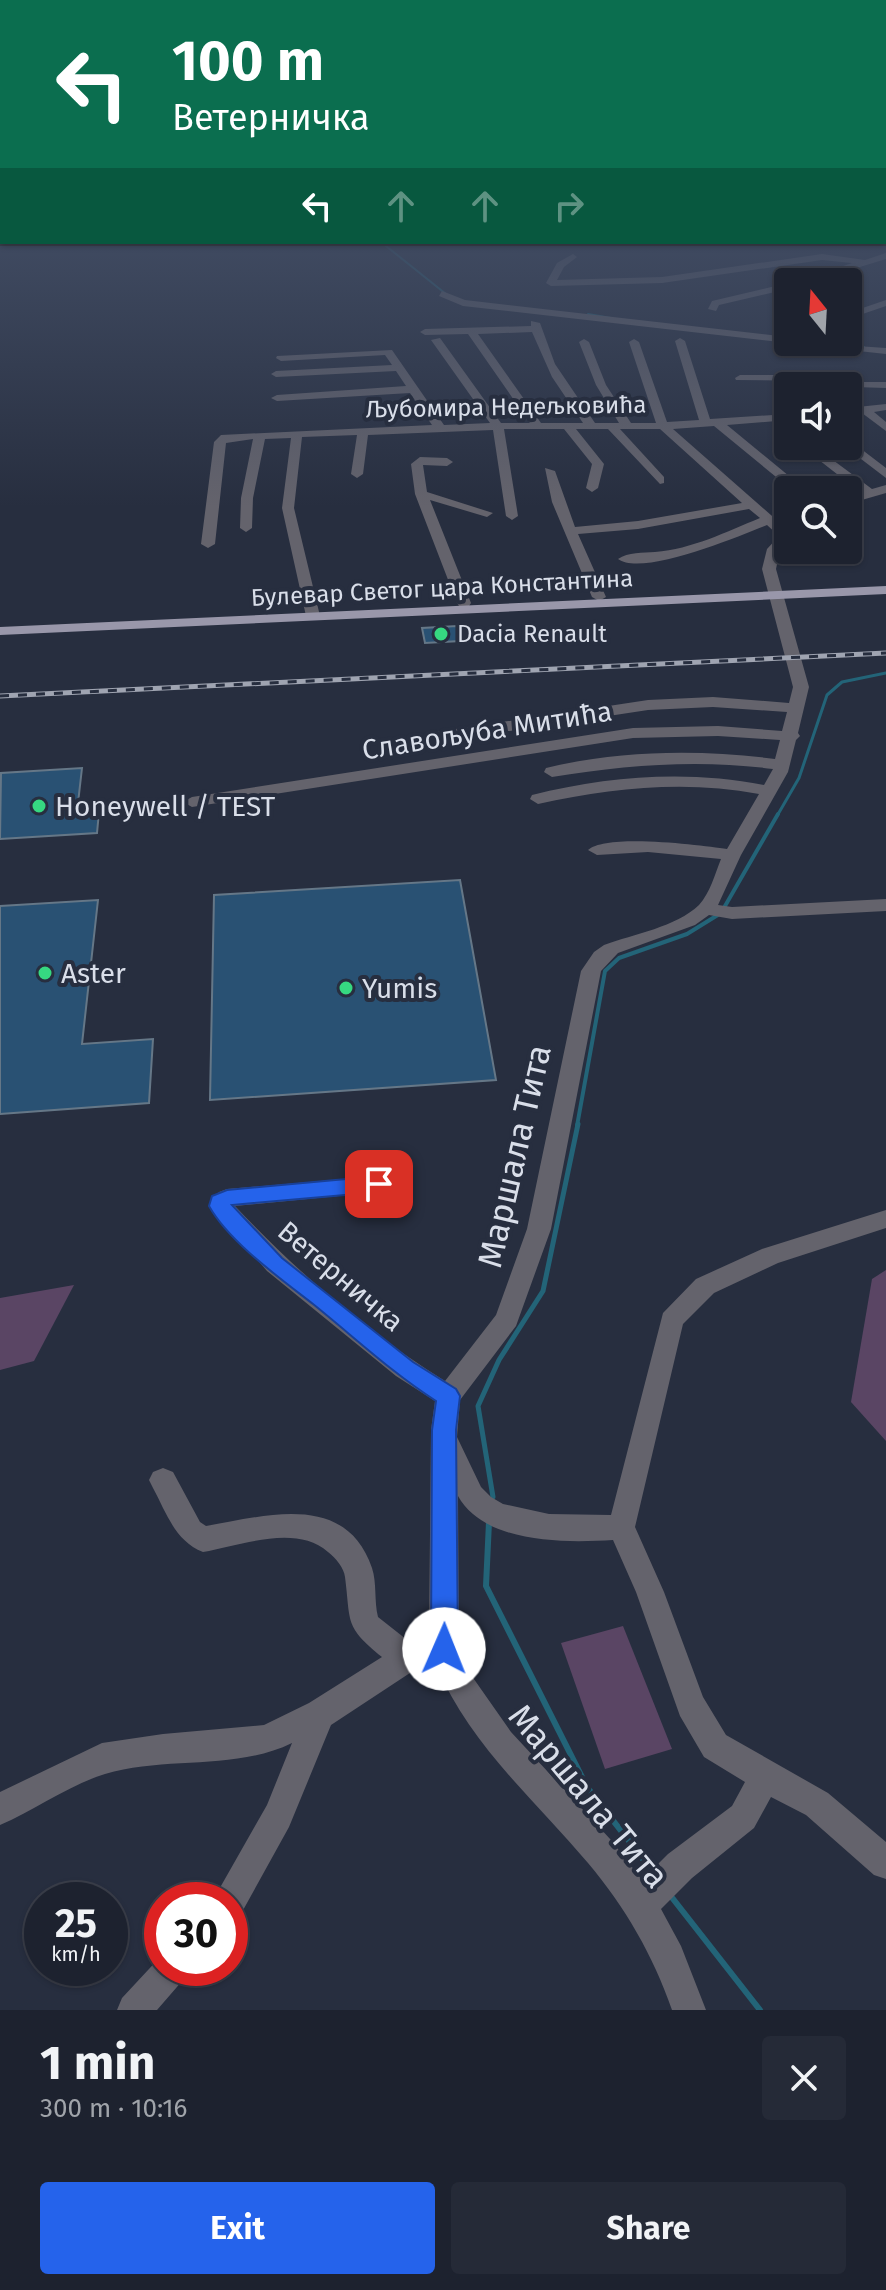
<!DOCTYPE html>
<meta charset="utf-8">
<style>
:root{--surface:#1d222f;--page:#252a37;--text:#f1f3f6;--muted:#a0a4aa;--line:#3b3f4b;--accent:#2563eb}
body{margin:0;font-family:"Fira Sans",sans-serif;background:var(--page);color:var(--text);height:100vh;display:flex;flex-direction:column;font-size:30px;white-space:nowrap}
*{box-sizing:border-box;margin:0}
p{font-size:26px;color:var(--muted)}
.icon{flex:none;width:44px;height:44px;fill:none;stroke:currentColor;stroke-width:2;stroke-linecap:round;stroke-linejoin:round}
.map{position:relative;height:2010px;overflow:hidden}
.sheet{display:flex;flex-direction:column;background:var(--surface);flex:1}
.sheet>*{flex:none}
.guide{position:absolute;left:0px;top:0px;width:886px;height:244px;box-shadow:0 2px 6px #0004,0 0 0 2px var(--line);background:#0b6e4f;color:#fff;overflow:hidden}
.needle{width:52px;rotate:342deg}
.controls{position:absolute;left:774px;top:268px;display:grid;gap:16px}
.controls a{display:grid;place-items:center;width:88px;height:88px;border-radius:8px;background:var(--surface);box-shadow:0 2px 6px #0004,0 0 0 2px var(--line);font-size:40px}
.speed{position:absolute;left:24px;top:1882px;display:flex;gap:16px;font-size:40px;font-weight:700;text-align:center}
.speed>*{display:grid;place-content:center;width:104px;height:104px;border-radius:50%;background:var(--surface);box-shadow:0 2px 6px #0004,0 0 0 2px var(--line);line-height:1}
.speed small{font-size:20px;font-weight:400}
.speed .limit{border:12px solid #d22;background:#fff;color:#111}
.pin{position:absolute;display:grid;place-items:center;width:68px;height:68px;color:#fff;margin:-34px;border-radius:16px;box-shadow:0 4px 12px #0006}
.me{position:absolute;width:88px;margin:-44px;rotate:1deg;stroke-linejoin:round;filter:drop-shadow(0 0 6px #0008)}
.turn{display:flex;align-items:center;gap:28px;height:168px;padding:0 40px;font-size:36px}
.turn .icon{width:104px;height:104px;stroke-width:2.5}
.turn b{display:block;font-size:56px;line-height:68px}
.lanes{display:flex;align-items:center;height:76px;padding:0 40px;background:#0003;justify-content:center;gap:40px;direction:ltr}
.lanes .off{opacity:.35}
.round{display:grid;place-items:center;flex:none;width:84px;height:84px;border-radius:8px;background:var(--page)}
.summary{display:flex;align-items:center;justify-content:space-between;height:136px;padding:0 40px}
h1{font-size:48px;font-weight:700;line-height:60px}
.button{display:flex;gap:16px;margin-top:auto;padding:16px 40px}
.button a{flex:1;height:92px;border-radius:8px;background:var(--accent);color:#fff;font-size:32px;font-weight:700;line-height:92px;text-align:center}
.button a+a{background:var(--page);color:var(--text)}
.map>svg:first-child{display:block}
.green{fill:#5a4564}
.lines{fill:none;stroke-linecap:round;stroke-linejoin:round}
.stream-far4{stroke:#236478;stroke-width:2}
.stream-far3{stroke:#236478;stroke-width:3}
.stream-far2{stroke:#236478;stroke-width:4}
.stream-far1{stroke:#236478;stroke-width:5}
.stream{stroke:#236478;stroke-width:6}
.building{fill:#295173;stroke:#657787;stroke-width:2}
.minor{fill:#64636c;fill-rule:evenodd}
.major{fill:#9997aa;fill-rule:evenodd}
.rail-casing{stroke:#9fa4b1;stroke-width:5}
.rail{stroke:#272e3f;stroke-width:3;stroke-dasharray:9;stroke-linecap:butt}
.route{fill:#2563eb;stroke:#184099;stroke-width:2}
.poi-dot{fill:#36d881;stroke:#272e3f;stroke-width:3}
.labels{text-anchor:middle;stroke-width:8;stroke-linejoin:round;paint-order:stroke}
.far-street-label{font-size:24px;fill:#d9dee9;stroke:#272e3f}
.far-poi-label{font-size:24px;fill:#d9dee9;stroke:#272e3f;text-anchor:start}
.street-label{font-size:28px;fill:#d9dee9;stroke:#272e3f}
.poi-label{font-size:28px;fill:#d9dee9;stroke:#272e3f;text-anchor:start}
.near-street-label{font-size:34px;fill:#d9dee9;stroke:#272e3f}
</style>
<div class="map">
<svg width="886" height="2010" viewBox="0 0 886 2010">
<rect width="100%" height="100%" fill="#272e3f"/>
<!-- green -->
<g class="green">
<path d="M886 1270V1441L851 1402 872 1279Z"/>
<path d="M74 1285 34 1361 0 1370V1298Z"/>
<path d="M623 1626 672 1749 605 1769 561 1643Z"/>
</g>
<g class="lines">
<!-- stream-far4 -->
<g class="stream-far4">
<path d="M381 242 446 294"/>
<path d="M588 314 611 318"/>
<path d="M822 342 864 347"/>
</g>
<!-- stream-far3 -->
<path class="stream-far3" d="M777 816 799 778 827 695 842 682 886 673"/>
<!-- stream-far2 -->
<path class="stream-far2" d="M577 1126 605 971 619 958 687 934 721 913 778 814"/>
<!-- stream-far1 -->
<path class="stream-far1" d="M493 1497 478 1406 499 1360 543 1291 578 1124"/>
<!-- stream -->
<g class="stream">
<path d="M489 1522 486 1586 587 1787 653 1872"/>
<path d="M670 1895 760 2010"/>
</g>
</g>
<!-- building -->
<g class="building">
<path d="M457 626 460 641 425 643 422 628Z"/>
<path d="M82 768 78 803 100 801 97 833 0 839 1 773Z"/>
<path d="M460 880 496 1080 210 1100 214 895Z"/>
<path d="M98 900 82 1044 153 1039 149 1103 0 1114V906Z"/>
</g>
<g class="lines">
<!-- minor -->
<g class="minor">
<rect x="884" y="236" width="2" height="6"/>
<path d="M886 253V259L811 282H796L852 263 822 260 662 283 551 286 546 283 557 263 573 254 577 257 564 267 557 280 662 277 822 254 865 260Z"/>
<path d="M788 283V289L719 305 716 311 708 309 712 301Z"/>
<path d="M442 291 465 300 788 337V342H792L788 343 463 306 439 296Z"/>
<path d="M886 300V306L848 319V313Z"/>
<path d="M531 321 540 323 555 364 595 423H619L596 385 579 342 584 339 589 342 606 385 631 423H656L629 342 634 339 639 342 667 422 699 420 675 341 680 338 685 341 710 419 788 414V420L727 425 806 490H792L714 426 673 429 788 530V542L780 550 776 569 809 687 798 733 800 736 796 740 788 772 741 855 718 905 732 907 886 899V911L732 919 709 915 695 925 618 953 601 971 551 1229 516 1326 460 1400 457 1437 481 1487 491 1497 503 1504 549 1514 611 1515 663 1313 696 1279 762 1249 886 1210V1228L778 1263 714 1293 683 1324 635 1527 664 1592 703 1697 726 1735 828 1793 886 1842V1879L874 1875 806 1815 771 1797 754 1828 692 1878 661 1909 681 1946 706 2010H672C653 1955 625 1907 588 1863 533 1798 470 1745 436 1665L413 1671 331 1725 289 1827 242 1912 230 1917V1900H213L267 1805 292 1743C235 1771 166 1756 105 1774 69 1785 35 1810 0 1825V1792L102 1743 163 1734 264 1725 309 1703 382 1657C344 1626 351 1623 345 1577 344 1568 336 1558 328 1552 296 1524 242 1545 203 1552 175 1541 167 1514 153 1488L149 1480 153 1472 163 1468 173 1472 200 1522 206 1526C265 1516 346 1491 372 1568 377 1583 374 1601 378 1617L411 1643 429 1638 431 1430 435 1401 396 1376 267 1271 209 1204 219 1192 227 1189 379 1176 387 1178 390 1184 387 1190 379 1192 235 1206C297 1272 368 1333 445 1381L496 1315 527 1229 581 971 594 952 604 945C634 934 676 927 699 905 710 893 715 874 721 859L648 852 597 855 588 850C606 833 701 845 727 849L759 794C685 780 611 788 538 804L530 799 532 795C608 776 687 770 764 785L773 769C698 759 626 765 552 777L544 772 546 768C620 750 700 749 775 759L780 740 718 736 633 738 192 807 183 802 192 797 633 728 718 726 782 731 787 712 713 707 648 710 436 742 428 737 436 732 648 700 713 697 789 703 793 687 762 569 767 549 779 536 767 525C739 536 642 577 618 559 628 552 643 553 655 552 692 549 726 532 760 518L749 509 638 529 578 534 606 597 599 601 592 597 552 502 545 468 555 471 575 527 638 521 742 503 660 429H620L664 477V483L660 484 608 429H576L604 464 598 488 592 492 586 488 592 464 564 429H504L518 516 512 520 506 516 493 430 368 435 363 474 357 478 351 474 357 435 302 437 294 508 320 616 318 619H308L306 616 282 508 291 438 265 439 253 498 252 528 246 532 240 528 241 498 253 439 226 443 215 544 208 548 201 544 214 442 221 435 432 425 410 393 277 401 271 398 277 395 406 386 396 371 276 377 271 374 276 371 392 365 385 355 281 361 276 358 277 356 392 350 444 425 490 423 431 340 440 338 501 423H530L468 334 425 335 420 332 425 329 531 326ZM532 332 552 377 583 423H541L478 334ZM458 1496C485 1544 565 1543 613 1540L636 1592 680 1716 704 1757 745 1782 732 1806 668 1854 642 1880 611 1840 511 1732 469 1672 459 1649Z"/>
<path d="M798 342 886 348V354L803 345Z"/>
<path d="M740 375H824L831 382H886V388L822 386 820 381 736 380 735 378Z"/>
<path d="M886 404V410L874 412 886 422V431L862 413 848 414V408Z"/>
<path d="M848 439 886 468V478L844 446H848Z"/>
<path d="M801 446H814L872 489 886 485V493L848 504V496L860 492Z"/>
<path d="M420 457 447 458 453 462 447 466 423 465 427 492 493 513 487 517 430 500 471 603 469 606H459L457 603 415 494 411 464Z"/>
<path d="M162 1955V1968H188L183 1980 157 2010H117L122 1998Z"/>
</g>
<!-- major -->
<path class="major" d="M886 586V594L0 635V627Z"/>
<defs>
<path id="rail" d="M0 696 886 653"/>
</defs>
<!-- rail casing -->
<use href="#rail" class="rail-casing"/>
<!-- rail -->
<use href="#rail" class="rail"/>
</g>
<!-- sky -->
<linearGradient id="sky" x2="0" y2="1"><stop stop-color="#151923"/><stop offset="0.44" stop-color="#414c63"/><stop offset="1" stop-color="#414c63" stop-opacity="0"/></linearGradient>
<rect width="886" height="507" fill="url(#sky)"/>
<!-- route -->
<path class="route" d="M379 1176 387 1179 390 1184 387 1189 379 1192 232 1205 282 1258 413 1362 456 1389 460 1396 456 1430 458 1649 454 1658 444 1662 435 1658 431 1649 432 1430 436 1401C391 1372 354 1337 313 1304 281 1279 229 1242 209 1206L212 1196 227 1190Z"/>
<!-- markers -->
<g class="poi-dot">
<circle cx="441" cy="634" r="8"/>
<circle cx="39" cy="806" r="8"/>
<circle cx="45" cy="973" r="8"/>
<circle cx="346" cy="988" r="8"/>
</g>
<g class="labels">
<!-- far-street labels -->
<g class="far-street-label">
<text transform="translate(506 407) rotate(-1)" y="8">Љубомира Недељковића</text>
<text transform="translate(442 588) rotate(-3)" y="8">Булевар Светог цара Константина</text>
</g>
<!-- far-poi labels -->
<g class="far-poi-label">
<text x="457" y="642">Dacia Renault</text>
</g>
<!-- street labels -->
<g class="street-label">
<text transform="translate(487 730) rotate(-9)" y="10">Славољуба Митића</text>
<text transform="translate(341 1276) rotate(40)" y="10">Ветерничка</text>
</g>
<!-- poi labels -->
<g class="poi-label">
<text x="55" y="816">Honeywell / TEST</text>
<text x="61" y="983">Aster</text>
<text x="362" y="998">Yumis</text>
</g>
<!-- near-street labels -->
<g class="near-street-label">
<text transform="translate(514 1156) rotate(-77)" y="12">Маршала Тита</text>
<text transform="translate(589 1796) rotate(50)" y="12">Маршала Тита</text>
</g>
</g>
</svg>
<div class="controls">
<a><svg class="needle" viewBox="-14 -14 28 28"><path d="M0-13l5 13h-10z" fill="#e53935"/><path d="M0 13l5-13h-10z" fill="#a0a4aa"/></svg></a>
<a><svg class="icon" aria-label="sound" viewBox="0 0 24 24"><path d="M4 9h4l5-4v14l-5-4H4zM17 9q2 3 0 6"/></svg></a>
<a><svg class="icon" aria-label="search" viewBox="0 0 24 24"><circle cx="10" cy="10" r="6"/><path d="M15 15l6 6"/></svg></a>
</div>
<div class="speed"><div>25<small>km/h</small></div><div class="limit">30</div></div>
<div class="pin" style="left:379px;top:1184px;background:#d93025"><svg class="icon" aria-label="arrive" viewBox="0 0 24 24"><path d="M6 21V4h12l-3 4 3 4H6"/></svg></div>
<svg class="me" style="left:444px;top:1649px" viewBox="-20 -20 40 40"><circle r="19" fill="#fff"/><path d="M0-13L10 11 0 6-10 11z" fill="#2563eb"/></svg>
<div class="guide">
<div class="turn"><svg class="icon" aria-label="left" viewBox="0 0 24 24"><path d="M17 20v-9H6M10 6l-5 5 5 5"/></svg><div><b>100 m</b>Ветерничка</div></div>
<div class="lanes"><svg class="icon" aria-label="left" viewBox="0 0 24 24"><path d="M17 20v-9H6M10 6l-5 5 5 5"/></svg><svg class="icon off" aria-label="ahead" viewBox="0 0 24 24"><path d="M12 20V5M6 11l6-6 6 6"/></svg><svg class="icon off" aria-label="ahead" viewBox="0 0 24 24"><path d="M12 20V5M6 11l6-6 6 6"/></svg><svg class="icon off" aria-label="right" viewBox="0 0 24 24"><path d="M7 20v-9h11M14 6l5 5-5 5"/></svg></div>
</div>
</div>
<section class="sheet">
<div class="summary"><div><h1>1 min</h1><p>300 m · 10:16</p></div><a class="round"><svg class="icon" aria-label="close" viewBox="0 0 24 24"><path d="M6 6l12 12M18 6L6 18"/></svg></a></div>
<div class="button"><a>Exit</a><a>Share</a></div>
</section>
